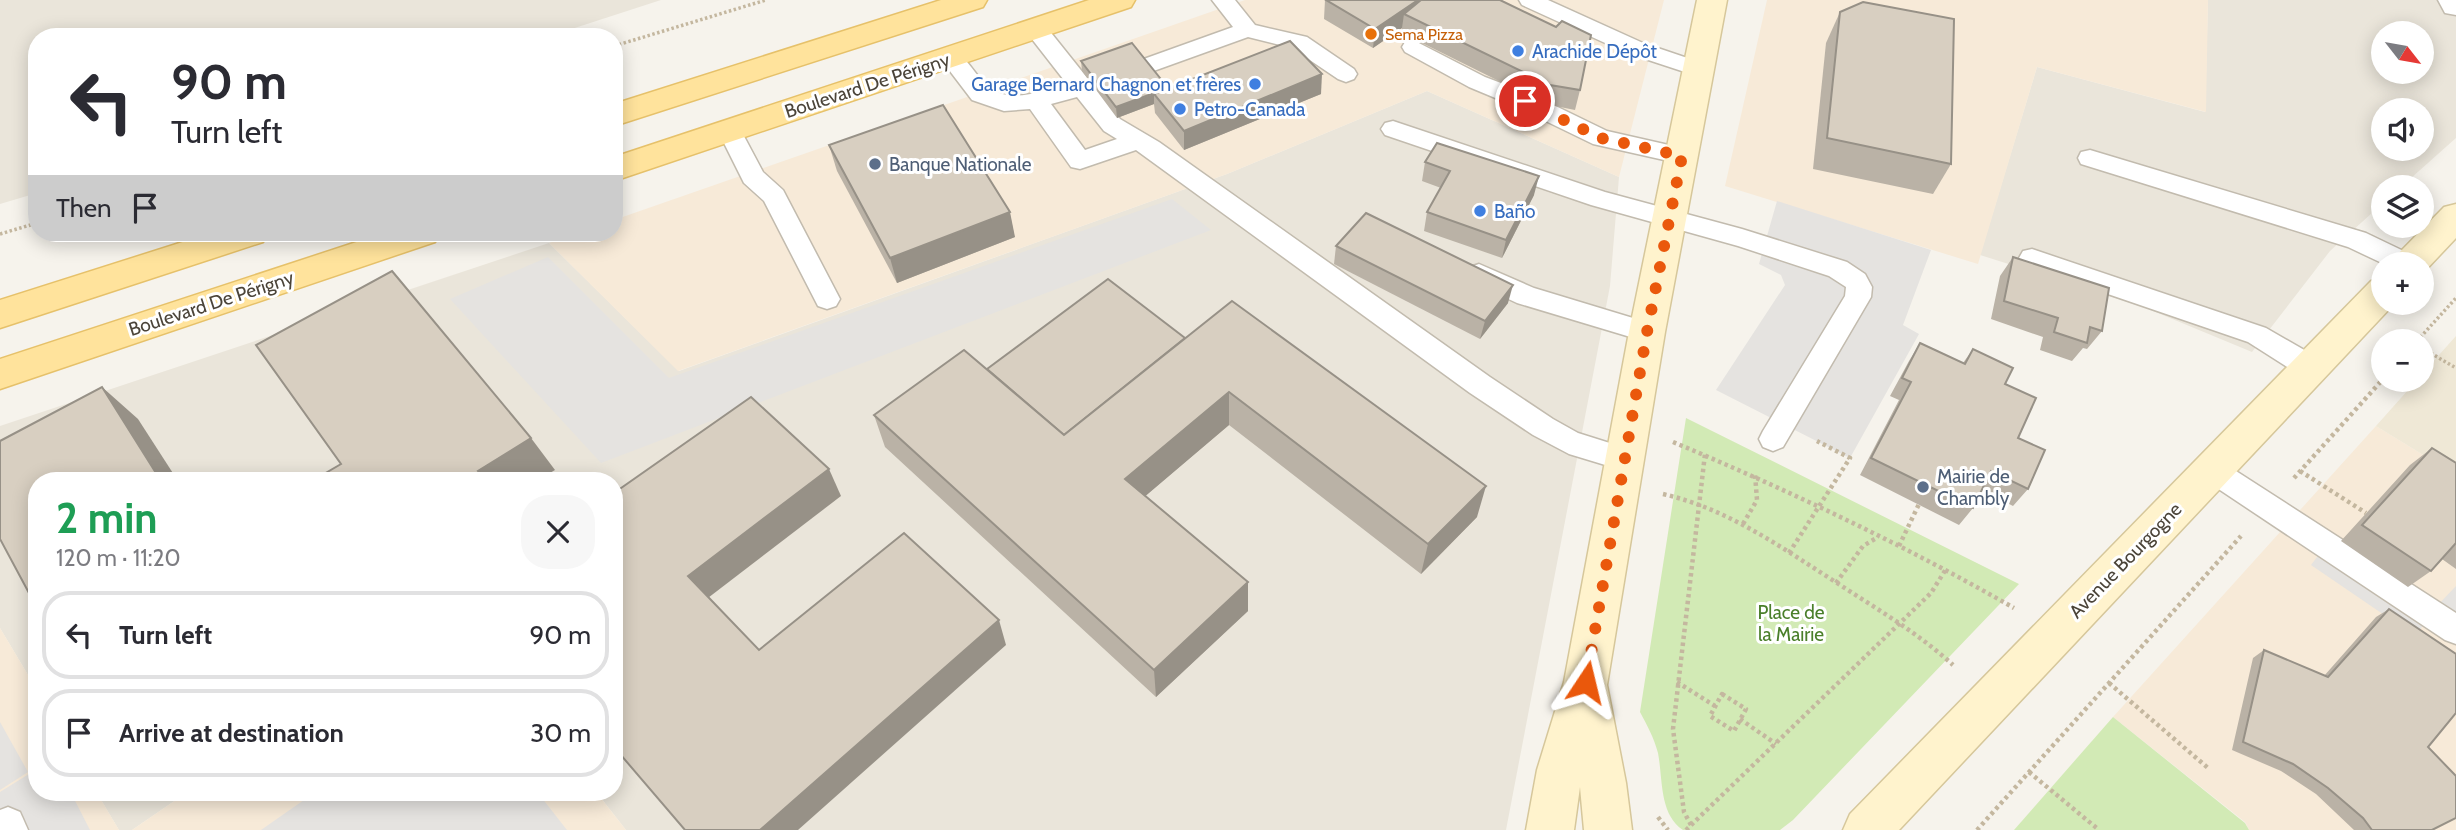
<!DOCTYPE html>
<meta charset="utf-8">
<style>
:root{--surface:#fff;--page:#f7f7f7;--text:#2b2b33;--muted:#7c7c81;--line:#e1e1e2}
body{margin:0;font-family:Cabin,sans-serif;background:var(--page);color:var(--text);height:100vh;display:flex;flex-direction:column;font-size:26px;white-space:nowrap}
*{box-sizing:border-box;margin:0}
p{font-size:23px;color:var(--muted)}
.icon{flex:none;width:38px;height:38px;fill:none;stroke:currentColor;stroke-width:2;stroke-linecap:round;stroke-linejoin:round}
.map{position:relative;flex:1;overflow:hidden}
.sheet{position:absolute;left:28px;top:472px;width:595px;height:329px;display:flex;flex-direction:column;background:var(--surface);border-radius:28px;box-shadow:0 4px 18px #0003}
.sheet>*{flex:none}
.top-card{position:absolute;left:28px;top:28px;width:595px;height:214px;border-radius:28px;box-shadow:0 4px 18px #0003;background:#fff;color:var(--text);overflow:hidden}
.needle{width:46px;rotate:121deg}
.fabs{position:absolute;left:2371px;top:21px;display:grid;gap:14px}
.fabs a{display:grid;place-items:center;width:63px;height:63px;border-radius:50%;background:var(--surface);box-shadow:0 4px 18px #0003;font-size:35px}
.pin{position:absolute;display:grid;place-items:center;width:60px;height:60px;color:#fff;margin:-30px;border:4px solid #fff;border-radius:50%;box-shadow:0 2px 7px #0007}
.me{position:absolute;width:77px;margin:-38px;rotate:10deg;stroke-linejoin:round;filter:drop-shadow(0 0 5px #0008)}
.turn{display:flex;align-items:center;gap:24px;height:147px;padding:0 28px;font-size:32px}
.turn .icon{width:91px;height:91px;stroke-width:2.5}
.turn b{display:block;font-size:49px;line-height:60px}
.then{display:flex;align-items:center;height:66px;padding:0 28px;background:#0003;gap:14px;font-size:26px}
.round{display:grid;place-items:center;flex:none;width:74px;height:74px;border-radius:28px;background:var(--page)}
.head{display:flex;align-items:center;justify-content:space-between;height:119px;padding:0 28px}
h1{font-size:42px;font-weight:700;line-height:52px;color:#1e9e55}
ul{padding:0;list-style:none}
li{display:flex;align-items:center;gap:21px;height:88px;margin:0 14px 10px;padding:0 14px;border:4px solid var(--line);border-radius:28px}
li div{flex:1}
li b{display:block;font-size:26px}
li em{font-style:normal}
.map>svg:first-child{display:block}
.residential{fill:#eae5da;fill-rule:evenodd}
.commercial{fill:#f7ead8}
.education{fill:#efe8d6}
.green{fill:#d2eab5}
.parking{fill:#e5e3e0}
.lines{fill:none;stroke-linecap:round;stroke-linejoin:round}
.lane-casing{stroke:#c2bbae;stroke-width:3}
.street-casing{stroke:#c2bbae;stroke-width:3}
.secondary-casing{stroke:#d6c79b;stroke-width:3}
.primary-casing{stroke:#e6c16a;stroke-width:3}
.path-far1{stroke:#c4b79f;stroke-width:3.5;stroke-dasharray:2.5 2.5;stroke-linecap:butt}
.path{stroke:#c4b79f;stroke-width:4.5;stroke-dasharray:3.5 3.5;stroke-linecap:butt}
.lane{fill:#fff;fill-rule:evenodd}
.street{fill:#fff;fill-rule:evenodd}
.secondary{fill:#fff3cd;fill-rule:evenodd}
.primary{fill:#ffe39c;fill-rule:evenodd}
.wall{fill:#bab2a6}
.shaded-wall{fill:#979187}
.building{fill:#d8cfc1;stroke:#979187;stroke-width:2}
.route{stroke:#ea580c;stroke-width:12;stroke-dasharray:0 21.6}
.food-dot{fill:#e8710a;stroke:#fff;stroke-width:2.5}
.shop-dot{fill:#3f7fe0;stroke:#fff;stroke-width:2.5}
.service-dot{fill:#5c6f8a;stroke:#fff;stroke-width:2.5}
.labels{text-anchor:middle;stroke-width:6;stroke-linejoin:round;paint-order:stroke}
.far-food-label{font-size:16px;fill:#c56008;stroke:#fff;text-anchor:start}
.shop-label{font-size:19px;fill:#366cbe;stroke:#fff;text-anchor:start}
.street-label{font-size:19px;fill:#4b4439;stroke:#fff}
.service-label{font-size:19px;fill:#4e5e75;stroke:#fff;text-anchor:start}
.park-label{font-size:19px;fill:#4a7f2a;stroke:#fff}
</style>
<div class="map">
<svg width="2456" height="830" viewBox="0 0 2456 830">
<rect width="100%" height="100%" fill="#f6f3ec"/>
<!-- residential -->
<g class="residential">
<path d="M0 0H661L547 37H37V193L0 204Z"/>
<path d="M2208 0H2456V138L2401 187H2384L2383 203 2330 251 2252 352 2141 306 1980 255 2037 67 2205 112ZM2384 33H2422V72H2384ZM2384 110H2422V149H2384Z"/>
<path d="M1427 91 1619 177 1610 286 1506 830H626L597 793H614V481H37V690L0 628V426L549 243 679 371 1227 174Z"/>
<path d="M97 793H186L132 830H119Z"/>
</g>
<!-- commercial -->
<g class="commercial">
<path d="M1245 0H1664L1619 177 1427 91 1227 174 678 371 549 243 578 233H614V220Z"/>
<path d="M1767 0H2208L2206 112 2037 67 1978 264 1725 186Z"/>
<path d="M2376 426 2456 475V830H2249L2245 822 2113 717Z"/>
<path d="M0 628 37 690V793H97L119 830H0Z"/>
<path d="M186 793H597L626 830H132Z"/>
</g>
<!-- education -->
<path class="education" d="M2456 336V475L2376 426 2417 380H2422V374Z"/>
<!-- green -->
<g class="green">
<path d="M1686 418 2019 584 1793 820 1780 830H1683C1659 814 1663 779 1658 753 1654 738 1647 725 1640 712Z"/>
<path d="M2113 717 2245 823 2249 830H2014Z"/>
</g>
<!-- parking -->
<g class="parking">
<path d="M1172 199 1211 230 601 463 450 299 548 257 669 378Z"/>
<path d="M1777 201 1931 250 1903 325 1919 334 1850 458 1716 390 1785 285 1781 275 1759 264Z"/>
<path d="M2326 545 2437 606 2456 586V630L2432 614 2415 636 2311 565Z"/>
<path d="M0 722 28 772 0 790Z"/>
<path d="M37 769V793H71L90 830H0V792Z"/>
<path d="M314 793H538L567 830H261Z"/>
</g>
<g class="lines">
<defs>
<g id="lane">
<path d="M1212 0H1235L1255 25 1307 37 1354 69 1357 74 1354 79 1346 82 1338 79 1292 48 1248 37 1098 91 1120 119 1159 142 1490 377 1553 419 1578 433 1635 451 1639 459 1635 467 1625 471 1569 454 1533 435 1470 393 1136 150 1080 169 1071 167 1030 109 1004 111 972 100 940 58 943 53C971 45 973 90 1007 95 1027 98 1048 89 1067 84L1028 34 1025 29 1028 24H1044L1088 79 1233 27ZM1077 97 1104 131 1117 139 1085 150 1051 104Z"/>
<path d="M1519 0H1548L1643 43 1705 64 1708 69 1705 74 1697 76 1627 53 1522 5Z"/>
<path d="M1413 40 1485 77 1533 95 1607 131 1682 148 1691 150 1694 156 1691 162 1682 164 1593 144 1517 107 1469 87 1405 52 1402 47 1405 42Z"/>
<path d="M1393 121 1605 192 1742 229 1847 262 1865 274 1872 287 1871 297 1783 447 1773 451 1763 447 1759 439 1763 431 1845 296 1846 287 1829 276 1738 246 1591 205 1385 135 1381 129 1385 123Z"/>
<path d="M730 123 738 125 763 172 783 190 840 299 836 306 827 309 818 306 764 201 744 183 718 131 722 125Z"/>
<path d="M2090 150 2366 233 2416 257 2420 264H2384L2348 247 2081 164 2078 158 2081 152Z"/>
<path d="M2032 249 2266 328 2320 359 2324 367 2320 375 2310 378 2300 375 2248 342 2023 265 2019 258 2023 251Z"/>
<path d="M1479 264 1534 288 1656 325 1660 332 1656 339 1647 342 1517 303 1470 281 1466 274 1470 267Z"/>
<path d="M2212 458 2222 462 2456 613V644L2445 640 2202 478 2198 470 2202 462Z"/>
<path d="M8 807 20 812 28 830H0V810Z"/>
</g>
<path id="street" d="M2438 0H2456V15L2445 13Z"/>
<g id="secondary">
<path d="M1697 0H1727L1665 332 1607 685 1626 783 1632 830H1584L1580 787 1574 830H1526L1537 770 1564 682 1629 332Z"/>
<path d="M2456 204V238L2423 273 2422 264H2392L2397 255 2444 207Z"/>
<path d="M2384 278V303H2395L1899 830H1843L1850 814 2371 281Z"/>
</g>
<g id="primary">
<path d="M941 0H987L983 7 614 126V104Z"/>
<path d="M1089 0H1135L1131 7 614 181V157Z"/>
<path d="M211 233H268L263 242 0 328V300Z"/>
<path d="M384 233H440L435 242 0 389V359Z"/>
</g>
</defs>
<!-- lane casing -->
<use href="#lane" class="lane-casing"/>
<!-- street casing -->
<use href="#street" class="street-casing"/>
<!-- secondary casing -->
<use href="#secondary" class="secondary-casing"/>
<!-- primary casing -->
<use href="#primary" class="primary-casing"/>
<!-- path-far1 -->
<g class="path-far1">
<path d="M614 46 766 0"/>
<path d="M0 234 37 223"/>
<path d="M2417 341 2456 298"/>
<path d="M2422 348 2456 368"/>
</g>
<!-- path -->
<g class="path">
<path d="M1673 442C1790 491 1904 545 2014 608"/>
<path d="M2300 471 2366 513"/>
<path d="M2294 478 2384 378"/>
<path d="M1663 494C1728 509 1779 546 1834 581 1875 608 1917 632 1953 665"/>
<path d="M1743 524 1757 500 1755 474"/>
<path d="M1899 546 1919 504"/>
<path d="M1789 553 1850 458 1817 441"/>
<path d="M1836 583 1863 546 1878 537"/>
<path d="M1677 682 1715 706"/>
<path d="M2109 683 2208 768"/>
<path d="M1722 694 1746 709 1734 731 1710 716Z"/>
<path d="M1740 719 1776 744"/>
<path d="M2029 772 2099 830"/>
<path d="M1658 817 1668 830"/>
<path d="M1691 825 1684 812 1673 729 1705 454"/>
<path d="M1686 830 1931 593 1946 569"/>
<path d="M1977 830 2241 536"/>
</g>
<!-- lane -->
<use href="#lane" class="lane"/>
<!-- street -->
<use href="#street" class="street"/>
<!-- secondary -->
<use href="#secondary" class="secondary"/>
<!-- primary -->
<use href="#primary" class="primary"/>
</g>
<!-- wall -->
<g class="wall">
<path d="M1325 0H1500L1580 90 1575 110 1545 104 1402 33V28L1373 48 1324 19Z"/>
<path d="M1840 12 1951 164 1933 194 1813 169 1826 43Z"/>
<path d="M1081 61 1168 89 1321 94 1184 150 1155 113 1154 104 1117 118 1082 71Z"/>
<path d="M829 145 1015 237 897 283 837 171Z"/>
<path d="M1425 162 1534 195 1502 258 1424 231 1427 212 1441 188 1422 181Z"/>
<path d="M1336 246 1508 303 1480 339 1334 264Z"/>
<path d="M2013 257 2102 331 2087 349 2083 348 2072 361 2040 350 2043 337 1991 319 2000 276Z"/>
<path d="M1185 338 1477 517 1421 574 1229 425 1145 496 1248 582V611L1156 697 885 447 874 415Z"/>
<path d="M1920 343 1963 363 1973 349 2005 384 2018 438 2028 489 2013 506 1982 490 1973 508 1959 525 1860 475 1899 400 1890 396 1909 361Z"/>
<path d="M2432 448 2456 463V569L2442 559 2431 571 2408 587 2341 541 2410 465Z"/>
<path d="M2389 609 2428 747 2432 830H2354L2316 794 2281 771 2232 750 2253 658 2264 650 2324 676 2376 617Z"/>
</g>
<!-- shaded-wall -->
<g class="shaded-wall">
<path d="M1418 0H1432L1404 14 1402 28 1373 48 1375 29Z"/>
<path d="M1322 74 1321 94 1184 150V131Z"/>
<path d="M1154 94V104L1117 118 1116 107Z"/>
<path d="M1539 176 1534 195 1502 258 1506 240Z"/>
<path d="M1010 212 1015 237 897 283 890 258Z"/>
<path d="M1513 285 1508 303 1480 339 1485 321Z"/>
<path d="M102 387 138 419 178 481H161Z"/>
<path d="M1229 392V425L1129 510 1125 479Z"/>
<path d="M531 438 555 470 536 481H487L478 471Z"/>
<path d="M829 469 841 496 704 601 688 576Z"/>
<path d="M1486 486 1477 517 1421 574 1428 544Z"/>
<path d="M1248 582V611L1156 697 1154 670Z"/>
<path d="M999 620 1006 645 798 830H760Z"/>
</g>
<!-- building -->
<g class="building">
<path d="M1326 0H1418L1375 29Z"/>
<path d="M1421 0H1500L1556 27 1562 21 1591 35 1580 90 1550 85 1404 14Z"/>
<path d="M1863 2 1954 19 1951 164 1827 138 1840 12Z"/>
<path d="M1290 41 1322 74 1184 131 1154 94Z"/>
<path d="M1132 43 1168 88 1116 107 1081 61Z"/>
<path d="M943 105 1010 212 890 258 829 145Z"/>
<path d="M1437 143 1539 176 1506 240 1427 212 1450 171 1425 162Z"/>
<path d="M1366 213 1513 285 1485 321 1336 246Z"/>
<path d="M2013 257 2109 288 2102 331 2090 327 2087 343 2054 332 2058 318 2004 301Z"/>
<path d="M392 271 531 438 478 471 487 481H312L341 464 256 345Z"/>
<path d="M1108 279 1185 338 1064 435 987 369Z"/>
<path d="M1232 301 1486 486 1428 544 1229 392 1125 479 1248 582 1154 670 874 415 964 350 1064 435Z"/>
<path d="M1920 343 1965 364 1973 349 2013 368 2005 384 2036 398 2018 438 2045 450 2028 489 1991 471 1973 508 1871 458 1911 382 1902 378Z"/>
<path d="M102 387 161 481H37V608L0 539V441Z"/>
<path d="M751 397 829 469 688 576 759 650 904 533 999 620 760 830H685L614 747V493Z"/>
<path d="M2432 448 2456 463V543L2431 571 2362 525Z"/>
<path d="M2389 609 2456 654V713L2428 747 2456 776V818L2432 830H2372L2363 818 2328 788 2293 764 2243 742 2264 650 2328 677Z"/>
</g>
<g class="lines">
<!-- route -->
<path class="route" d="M1525 101 1601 138 1682 156 1647 332 1586 682"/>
</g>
<!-- markers -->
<circle class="food-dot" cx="1371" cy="34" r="7"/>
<g class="shop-dot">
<circle cx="1518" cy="51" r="7"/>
<circle cx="1255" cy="84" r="7"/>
<circle cx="1180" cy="109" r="7"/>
<circle cx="1480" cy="211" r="7"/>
</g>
<g class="service-dot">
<circle cx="875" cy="164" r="7"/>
<circle cx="1923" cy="487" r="7"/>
</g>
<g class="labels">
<!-- far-food labels -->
<g class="far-food-label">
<text x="1385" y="40">Sema Pizza</text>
</g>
<!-- shop labels -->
<g class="shop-label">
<text x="1532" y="58">Arachide Dépôt</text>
<text x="1241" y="91" text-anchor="end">Garage Bernard Chagnon et frères</text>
<text x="1194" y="116">Petro-Canada</text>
<text x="1494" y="218">Baño</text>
</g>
<!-- street labels -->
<g class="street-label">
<text transform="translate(867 85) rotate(-18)" y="7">Boulevard De Périgny</text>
<text transform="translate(211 303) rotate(-18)" y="7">Boulevard De Périgny</text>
<text transform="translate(2125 560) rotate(-46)" y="7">Avenue Bourgogne</text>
</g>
<!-- service labels -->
<g class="service-label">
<text x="889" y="171">Banque Nationale</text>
<text x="1937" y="483">Mairie de<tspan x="1937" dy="22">Chambly</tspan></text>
</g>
<!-- park labels -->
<g class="park-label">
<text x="1791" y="619">Place de<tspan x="1791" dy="22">la Mairie</tspan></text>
</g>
</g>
</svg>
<div class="fabs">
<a><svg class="needle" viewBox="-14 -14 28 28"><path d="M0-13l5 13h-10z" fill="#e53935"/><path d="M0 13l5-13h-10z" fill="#7c7c81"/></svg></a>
<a><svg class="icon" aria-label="sound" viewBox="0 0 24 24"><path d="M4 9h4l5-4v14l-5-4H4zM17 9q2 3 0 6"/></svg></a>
<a><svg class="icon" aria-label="layers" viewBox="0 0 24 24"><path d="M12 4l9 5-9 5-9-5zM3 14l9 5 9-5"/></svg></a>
<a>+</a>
<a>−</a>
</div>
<div class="pin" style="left:1525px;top:101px;background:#d93025"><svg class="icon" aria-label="arrive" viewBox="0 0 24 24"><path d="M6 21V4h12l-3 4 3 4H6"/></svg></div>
<svg class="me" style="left:1586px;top:682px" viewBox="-20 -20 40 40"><path d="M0-17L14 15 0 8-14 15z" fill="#ea580c" stroke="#fff" stroke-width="4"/></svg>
<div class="top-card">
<div class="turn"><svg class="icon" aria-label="left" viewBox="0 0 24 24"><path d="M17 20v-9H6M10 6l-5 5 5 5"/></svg><div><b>90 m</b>Turn left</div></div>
<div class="then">Then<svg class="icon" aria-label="arrive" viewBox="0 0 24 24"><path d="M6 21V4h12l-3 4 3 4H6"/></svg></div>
</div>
<section class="sheet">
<div class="head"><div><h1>2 min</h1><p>120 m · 11:20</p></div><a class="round"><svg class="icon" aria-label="close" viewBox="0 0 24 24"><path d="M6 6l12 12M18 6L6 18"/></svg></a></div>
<ul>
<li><svg class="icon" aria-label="left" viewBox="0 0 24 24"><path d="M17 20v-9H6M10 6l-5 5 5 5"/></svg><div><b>Turn left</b></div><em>90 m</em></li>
<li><svg class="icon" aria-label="arrive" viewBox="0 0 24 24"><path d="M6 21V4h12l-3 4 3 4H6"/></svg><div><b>Arrive at destination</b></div><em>30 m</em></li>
</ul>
</section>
</div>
